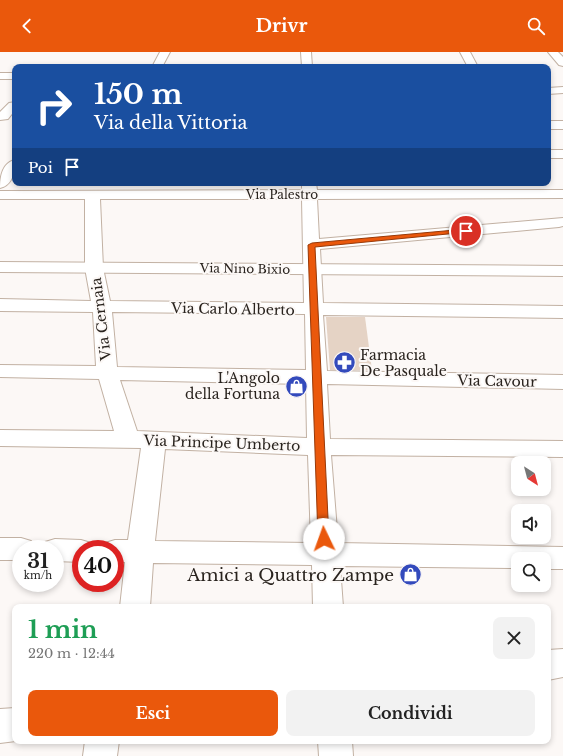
<!DOCTYPE html>
<html lang="it">
<meta charset="utf-8">
<style>
:root{--surface:#fff;--page:#f2f2f2;--text:#222;--muted:#767676;--accent:#ea580c}
body{margin:0;font-family:"Libre Baskerville",serif;background:var(--page);color:var(--text);height:100vh;display:flex;flex-direction:column;font-size:15px;white-space:nowrap}
*{box-sizing:border-box;margin:0}
p{font-size:13px;color:var(--muted)}
.icon{flex:none;width:22px;height:22px;fill:none;stroke:currentColor;stroke-width:2;stroke-linecap:round;stroke-linejoin:round}
.map{position:relative;flex:1;overflow:hidden}
.side{position:absolute;left:12px;top:552px;width:539px;height:140px;display:flex;flex-direction:column;background:var(--surface);border-radius:8px;box-shadow:0 2px 6px #0003}
.side>*{flex:none}
.top-card{position:absolute;left:12px;top:12px;width:539px;height:122px;border-radius:8px;box-shadow:0 2px 6px #0003;background:#1a4fa0;color:#fff;overflow:hidden}
.needle{width:26px;rotate:144deg}
.tools{position:absolute;left:511px;top:404px;display:grid;gap:8px}
.tools a{display:grid;place-items:center;width:40px;height:40px;border-radius:8px;background:var(--surface);box-shadow:0 2px 6px #0003;font-size:20px}
.speed{position:absolute;left:12px;top:488px;display:flex;gap:8px;font-size:20px;font-weight:700;text-align:center}
.speed>*{display:grid;place-content:center;width:52px;height:52px;border-radius:50%;background:var(--surface);box-shadow:0 2px 6px #0003;line-height:1}
.speed small{font-size:10px;font-weight:400}
.speed .limit{border:6px solid #d22;background:#fff;color:#111}
.pin{position:absolute;display:grid;place-items:center;width:34px;height:34px;color:#fff;margin:-17px;border:2px solid #fff;border-radius:50%;box-shadow:0 1px 4px #0007}
.me{position:absolute;width:44px;margin:-22px;rotate:357deg;stroke-linejoin:round;filter:drop-shadow(0 0 3px #0008)}
.turn{display:flex;align-items:center;gap:14px;height:84px;padding:0 16px;font-size:18px}
.turn .icon{width:52px;height:52px;stroke-width:2.5}
.turn b{display:block;font-size:28px;line-height:34px}
.then{display:flex;align-items:center;height:38px;padding:0 16px;background:#0003;gap:8px;font-size:15px}
.round{display:grid;place-items:center;flex:none;width:42px;height:42px;border-radius:8px;background:var(--page)}
.headline{display:flex;align-items:center;justify-content:space-between;height:68px;padding:0 16px}
h1{font-size:24px;font-weight:800;line-height:30px;color:#1e9e55}
.primary-button{display:flex;gap:8px;margin-top:auto;padding:8px 16px}
.primary-button a{flex:1;height:46px;border-radius:8px;background:var(--accent);color:#fff;font-size:16px;font-weight:800;line-height:46px;text-align:center}
.primary-button a+a{background:var(--page);color:var(--text)}
header{display:flex;justify-content:space-between;align-items:center;height:52px;padding:0 16px;background:var(--accent);color:#fff;font-size:18px;font-weight:800}
.map>svg:first-child{display:block}
.building{fill:#e5d3c5}
.lines{fill:none;stroke-linecap:round;stroke-linejoin:round}
.minor-casing{stroke:#c2b1a3;stroke-width:2}
.major-casing{stroke:#c2b1a3;stroke-width:2}
.minor{fill:#fff;fill-rule:evenodd}
.major{fill:#fff;fill-rule:evenodd}
.route{fill:#ea580c;stroke:#983908}
.labels{text-anchor:middle;stroke-width:4;stroke-linejoin:round;paint-order:stroke}
.far-street-label{font-size:12px;fill:#29231e;stroke:#fcf8f6}
.street-label{font-size:14px;fill:#29231e;stroke:#fcf8f6}
.poi-label{font-size:14px;fill:#29231e;stroke:#fcf8f6;text-anchor:start}
.near-poi-label{font-size:17px;fill:#29231e;stroke:#fcf8f6;text-anchor:end}
</style>
<header><svg class="icon" aria-label="back" viewBox="0 0 24 24"><path d="M15 5l-7 7 7 7"/></svg>Drivr<svg class="icon" aria-label="search" viewBox="0 0 24 24"><circle cx="10" cy="10" r="6"/><path d="M15 15l6 6"/></svg></header>
<div class="map">
<svg width="563" height="704" viewBox="0 0 563 704">
<rect width="100%" height="100%" fill="#fcf8f6"/>
<!-- building -->
<path class="building" d="M326 265H365L372 318H330Z"/>
<g class="lines">
<defs>
<g id="minor">
<path d="M160 0H170L162 15H152Z"/>
<path d="M301 0H311L312 15H302Z"/>
<path d="M460 0H470L478 15H468Z"/>
<path d="M548 0H558L563 5V14L559 13Z"/>
<rect x="0" y="21" width="15" height="6"/>
<path d="M563 35V41L548 42V36Z"/>
<path d="M15 50V58L8 67 0 68V60L9 51Z"/>
<rect x="548" y="69" width="15" height="8"/>
<rect x="548" y="98" width="15" height="8"/>
<path d="M15 108C15 119 13 133 0 136 0 125 2 111 15 108Z"/>
<path d="M302 131H316L317 138H563V146L317 147 319 187 563 166V174L559 175 320 197 323 251 563 254V266L323 263 327 319 563 323V337L327 332 330 387 563 389V405L331 403 338 491 563 495V517H544V507H518V516L340 514 343 555H313L312 513 153 511 150 555H120L125 510H115V497H102L105 491 115 488H128L141 396 0 394V378L114 379 99 327 0 325V313L96 314 93 260 0 259V247L91 249 85 216V147H0V139L302 138ZM100 147H302L304 251 110 249 103 216ZM112 260 305 262 306 318 117 315ZM120 328 306 332 307 386 137 379ZM165 397 308 403 311 491 155 489Z"/>
<path d="M0 486H21L31 489 35 497H21V508H0Z"/>
<path d="M55 487 81 488 91 491 94 497H81V510L55 509V497H42L45 490Z"/>
<path d="M563 597V625L548 628V598Z"/>
<path d="M15 656 16 689 0 691V657Z"/>
<path d="M85 689H119L117 704H83Z"/>
<path d="M318 689H352L353 704H319Z"/>
</g>
<path id="major" d="M0 210 563 214V224L0 220Z"/>
</defs>
<!-- minor casing -->
<use href="#minor" class="minor-casing"/>
<!-- major casing -->
<use href="#major" class="major-casing"/>
<!-- minor -->
<use href="#minor" class="minor"/>
<!-- major -->
<use href="#major" class="major"/>
</g>
<!-- route -->
<path class="route" d="M466 177 469 179 468 180 315 195 329 487 328 490H320L318 487 308 193 312 191Z"/>
<!-- icons -->
<defs>
<symbol id="pharmacy-disc" viewBox="-11 -11 22 22"><circle r="9.5" fill="#334abc" stroke="#fcf8f6"/><path d="M-2-6h4v4h4v4h-4v4h-4v-4h-4v-4h4Z" fill="#fff"/></symbol>
<symbol id="shop-disc" viewBox="-11 -11 22 22"><circle r="9.5" fill="#334abc" stroke="#fcf8f6"/><path d="M-5-2.5h2.3a2.7 3.5 0 0 1 5.4 0H5L5.5 6h-11ZM-1.5-2.5h3a1.5 2.3 0 0 0-3 0Z" fill="#fff"/></symbol>
</defs>
<g fill-rule="evenodd">
<use href="#pharmacy-disc" x="332" y="298" width="25" height="25"/>
<use href="#shop-disc" x="284" y="322" width="25" height="25"/>
<use href="#shop-disc" x="398" y="510" width="25" height="25"/>
</g>
<g class="labels">
<!-- far-street labels -->
<g class="far-street-label">
<text x="282" y="147">Via Palestro</text>
<text transform="translate(245 217) rotate(1)" y="4">Via Nino Bixio</text>
</g>
<!-- street labels -->
<g class="street-label">
<text transform="translate(233 257) rotate(1)" y="5">Via Carlo Alberto</text>
<text transform="translate(101 267) rotate(-97)" y="5">Via Cernaia</text>
<text transform="translate(497 329) rotate(1)" y="5">Via Cavour</text>
<text transform="translate(222 391) rotate(2)" y="5">Via Principe Umberto</text>
</g>
<!-- poi labels -->
<g class="poi-label">
<text x="360" y="308">Farmacia<tspan x="360" dy="16">De Pasquale</tspan></text>
<text x="280" y="331" text-anchor="end">L'Angolo<tspan x="280" dy="16">della Fortuna</tspan></text>
</g>
<!-- near-poi labels -->
<g class="near-poi-label">
<text x="394" y="529">Amici a Quattro Zampe</text>
</g>
</g>
</svg>
<div class="tools">
<a><svg class="needle" viewBox="-14 -14 28 28"><path d="M0-13l5 13h-10z" fill="#e53935"/><path d="M0 13l5-13h-10z" fill="#767676"/></svg></a>
<a><svg class="icon" aria-label="sound" viewBox="0 0 24 24"><path d="M4 9h4l5-4v14l-5-4H4zM17 9q2 3 0 6"/></svg></a>
<a><svg class="icon" aria-label="search" viewBox="0 0 24 24"><circle cx="10" cy="10" r="6"/><path d="M15 15l6 6"/></svg></a>
</div>
<div class="speed"><div>31<small>km/h</small></div><div class="limit">40</div></div>
<div class="pin" style="left:466px;top:179px;background:#d93025"><svg class="icon" aria-label="arrive" viewBox="0 0 24 24"><path d="M6 21V4h12l-3 4 3 4H6"/></svg></div>
<svg class="me" style="left:324px;top:487px" viewBox="-20 -20 40 40"><circle r="19" fill="#fff"/><path d="M0-13L10 11 0 6-10 11z" fill="#ea580c"/></svg>
<div class="top-card">
<div class="turn"><svg class="icon" aria-label="right" viewBox="0 0 24 24"><path d="M7 20v-9h11M14 6l5 5-5 5"/></svg><div><b>150 m</b>Via della Vittoria</div></div>
<div class="then">Poi<svg class="icon" aria-label="arrive" viewBox="0 0 24 24"><path d="M6 21V4h12l-3 4 3 4H6"/></svg></div>
</div>
<section class="side">
<div class="headline"><div><h1>1 min</h1><p>220 m · 12:44</p></div><a class="round"><svg class="icon" aria-label="close" viewBox="0 0 24 24"><path d="M6 6l12 12M18 6L6 18"/></svg></a></div>
<div class="primary-button"><a>Esci</a><a>Condividi</a></div>
</section>
</div>
